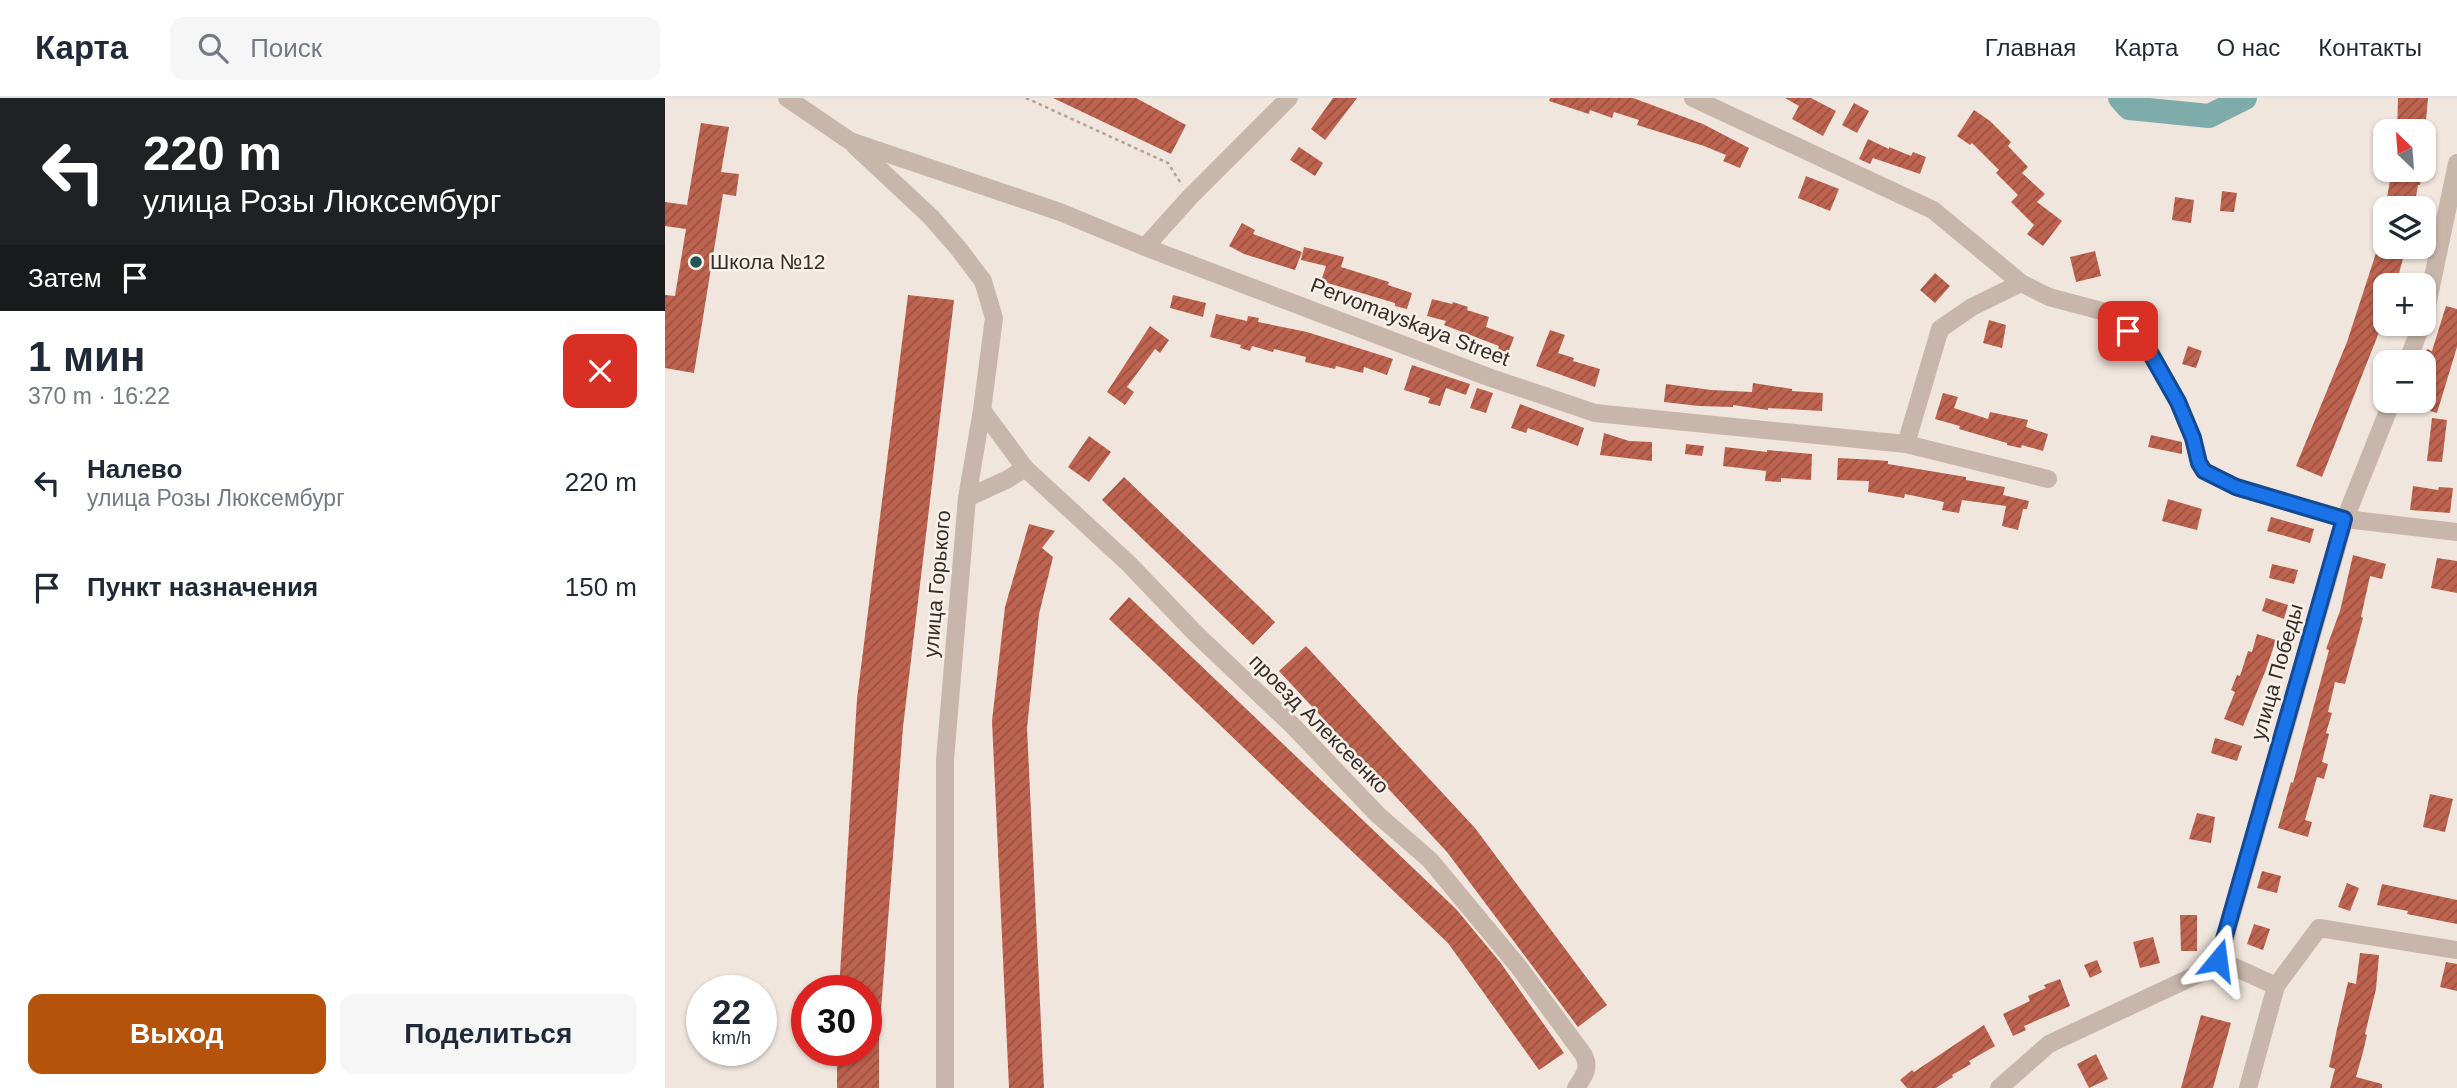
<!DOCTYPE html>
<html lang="ru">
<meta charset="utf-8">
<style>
:root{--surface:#fff;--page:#f6f6f7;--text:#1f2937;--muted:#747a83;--line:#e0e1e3;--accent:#b45309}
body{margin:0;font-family:Arial,sans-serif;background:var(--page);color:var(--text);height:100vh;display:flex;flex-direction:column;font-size:26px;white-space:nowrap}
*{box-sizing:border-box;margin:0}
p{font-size:23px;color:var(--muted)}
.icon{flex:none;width:38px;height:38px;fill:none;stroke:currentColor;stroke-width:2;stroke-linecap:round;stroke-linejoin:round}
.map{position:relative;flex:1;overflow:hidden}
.panel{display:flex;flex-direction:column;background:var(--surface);width:665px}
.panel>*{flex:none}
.top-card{background:#202124;color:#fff;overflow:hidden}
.needle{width:46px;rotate:335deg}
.tools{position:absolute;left:1708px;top:21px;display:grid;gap:14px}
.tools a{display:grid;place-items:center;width:63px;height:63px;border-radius:14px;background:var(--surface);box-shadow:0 2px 5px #0004;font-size:35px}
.speed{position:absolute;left:21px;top:877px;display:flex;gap:14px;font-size:35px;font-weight:700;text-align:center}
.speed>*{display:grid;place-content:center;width:91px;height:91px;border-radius:50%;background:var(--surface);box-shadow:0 2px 5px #0004;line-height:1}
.speed small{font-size:18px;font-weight:400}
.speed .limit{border:10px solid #d22;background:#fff;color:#111}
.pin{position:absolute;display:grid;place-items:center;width:60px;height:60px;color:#fff;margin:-30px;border-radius:14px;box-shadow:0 4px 10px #0006}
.me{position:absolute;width:77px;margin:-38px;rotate:16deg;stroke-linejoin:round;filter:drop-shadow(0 0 5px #0008)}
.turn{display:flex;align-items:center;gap:24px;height:147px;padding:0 28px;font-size:32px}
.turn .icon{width:91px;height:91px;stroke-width:2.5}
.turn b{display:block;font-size:49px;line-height:60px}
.then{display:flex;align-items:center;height:66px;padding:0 28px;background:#0003;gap:14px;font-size:26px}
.round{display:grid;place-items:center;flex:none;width:74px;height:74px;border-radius:14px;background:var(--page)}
.headline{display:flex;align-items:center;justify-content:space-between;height:119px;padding:0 28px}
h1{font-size:42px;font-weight:600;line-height:52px}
.cta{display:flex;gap:14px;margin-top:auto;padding:14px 28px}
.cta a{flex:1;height:80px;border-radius:14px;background:var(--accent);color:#fff;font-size:28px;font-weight:600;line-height:80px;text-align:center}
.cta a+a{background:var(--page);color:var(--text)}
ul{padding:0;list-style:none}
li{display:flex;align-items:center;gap:21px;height:105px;padding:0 28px}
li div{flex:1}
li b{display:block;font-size:26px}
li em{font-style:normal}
header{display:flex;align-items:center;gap:42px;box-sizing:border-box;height:98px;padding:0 35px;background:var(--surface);border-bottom:2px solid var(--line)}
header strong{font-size:33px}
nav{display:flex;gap:38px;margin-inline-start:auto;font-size:24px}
.search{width:490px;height:63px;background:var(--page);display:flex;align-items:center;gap:18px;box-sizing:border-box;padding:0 24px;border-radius:14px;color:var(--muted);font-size:26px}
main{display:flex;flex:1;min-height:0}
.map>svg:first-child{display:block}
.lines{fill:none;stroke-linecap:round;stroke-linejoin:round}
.river{stroke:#7eacab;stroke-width:24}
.building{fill:url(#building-hatch)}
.path{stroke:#b4a094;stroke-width:2.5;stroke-dasharray:3.5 3.5;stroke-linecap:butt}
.minor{stroke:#c8b6aa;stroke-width:18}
.route-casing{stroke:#114b97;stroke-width:18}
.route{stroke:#1a73e8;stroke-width:12}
.poi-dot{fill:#215455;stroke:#f8f1ea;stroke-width:2.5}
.labels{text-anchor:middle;stroke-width:5;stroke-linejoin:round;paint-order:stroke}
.poi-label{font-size:21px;fill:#362c29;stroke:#f8f1ea;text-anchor:start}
.street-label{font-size:21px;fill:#362c29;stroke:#f8f1ea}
</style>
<header>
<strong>Карта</strong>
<div class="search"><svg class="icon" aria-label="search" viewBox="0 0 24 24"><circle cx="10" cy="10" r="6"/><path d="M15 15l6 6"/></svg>Поиск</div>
<nav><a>Главная</a><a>Карта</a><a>О нас</a><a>Контакты</a></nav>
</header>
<main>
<section class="panel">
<div class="top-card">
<div class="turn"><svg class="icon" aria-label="left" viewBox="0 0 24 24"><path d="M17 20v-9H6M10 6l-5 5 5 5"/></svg><div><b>220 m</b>улица Розы Люксембург</div></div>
<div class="then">Затем<svg class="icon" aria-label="arrive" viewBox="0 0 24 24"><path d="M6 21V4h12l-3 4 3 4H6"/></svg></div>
</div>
<div class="headline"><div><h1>1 мин</h1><p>370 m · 16:22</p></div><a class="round" style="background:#d93025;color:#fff"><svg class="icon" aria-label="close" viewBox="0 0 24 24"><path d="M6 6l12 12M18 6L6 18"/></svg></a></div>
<ul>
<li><svg class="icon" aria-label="left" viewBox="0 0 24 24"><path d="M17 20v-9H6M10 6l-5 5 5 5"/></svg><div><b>Налево</b><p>улица Розы Люксембург</p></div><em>220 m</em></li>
<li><svg class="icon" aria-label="arrive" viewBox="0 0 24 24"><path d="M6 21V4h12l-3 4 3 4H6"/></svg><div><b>Пункт назначения</b></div><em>150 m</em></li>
</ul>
<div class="cta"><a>Выход</a><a>Поделиться</a></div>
</section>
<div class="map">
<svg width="1792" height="990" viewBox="0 0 1792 990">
<defs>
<pattern id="building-hatch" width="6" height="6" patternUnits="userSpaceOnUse" patternTransform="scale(1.75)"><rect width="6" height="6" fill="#bd634f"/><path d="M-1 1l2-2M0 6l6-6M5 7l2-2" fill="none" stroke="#9a5242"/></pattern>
</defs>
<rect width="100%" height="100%" fill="#f1e6dd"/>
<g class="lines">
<!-- river -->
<path class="river" d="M1455 0 1464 10 1544 18 1580 0"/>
</g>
<!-- building -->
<g class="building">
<path d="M388 0H471L521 27 506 56Z"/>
<path d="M668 0H692L660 42 646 31Z"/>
<path d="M885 0H968L1038 26 1084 50 1075 70 1058 63 1061 57 1039 48 972 27 974 22 949 14 947 20 925 12 924 16 884 3Z"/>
<path d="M1120 0H1146L1171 13 1158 38 1127 21 1134 8Z"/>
<path d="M1733 0H1763L1760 33H1732Z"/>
<path d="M1189 5 1204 13 1192 35 1177 27Z"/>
<path d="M1309 12 1325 23 1346 44 1343 48 1363 69 1357 75 1380 96 1372 104 1397 123 1378 148 1362 136 1369 127 1346 104 1353 97 1331 75 1334 72 1307 45 1305 47 1292 38Z"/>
<path d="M36 25 64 29 56 74 74 76 71 98 58 96 29 275 0 270V197L10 198 21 131 0 128V104L22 107Z"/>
<path d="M1203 41 1224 51V49L1246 58 1248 54 1261 59 1255 76 1208 60 1205 66 1194 61Z"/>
<path d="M634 49 658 65 650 78 625 62Z"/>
<path d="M1727 72H1757L1755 87H1753L1749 110H1720Z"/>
<path d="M1141 78 1174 91 1165 113 1133 100Z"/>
<path d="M1557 93 1572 95 1569 114 1555 113Z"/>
<path d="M1510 99 1529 102 1526 125 1507 122Z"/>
<path d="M577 125 590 132 588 136 637 154 630 172 579 156 564 148Z"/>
<path d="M639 149 679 159 676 169 724 184 723 187 747 195 742 211 730 208V205L656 183 661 168 636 162Z"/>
<path d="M1713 149H1741L1731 187H1720V219L1657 379 1631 368 1682 244Z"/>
<path d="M1430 153 1436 178 1411 184 1405 159Z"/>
<path d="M1270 175 1285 188 1270 205 1255 192Z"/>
<path d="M243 197 289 202 238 629 214 938V990H172V952H201V892H174L192 601Z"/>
<path d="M508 197 541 205 538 219 505 210Z"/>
<path d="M767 201 787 206 788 204 803 209 802 212 824 219 821 229 849 239 843 255 833 251 834 248 779 227 781 223 762 218Z"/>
<path d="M1781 208 1792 211V249L1772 315 1759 311 1764 295 1759 293V259L1762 251 1767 253Z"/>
<path d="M551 216 582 223 583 218 594 220 593 224 642 234 728 261 722 277 699 269 698 275 671 268 670 271 640 264 641 259 609 251 608 254 587 248 585 253 575 250 576 247 545 239Z"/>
<path d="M1324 222 1341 227 1337 250 1318 245Z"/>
<path d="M485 228 504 242 495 255 490 251 462 289 469 294 460 307 442 294Z"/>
<path d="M885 232 900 237 893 255 909 260 908 263 935 271 930 289 871 268Z"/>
<path d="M1523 248 1537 253 1531 270 1517 266Z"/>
<path d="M747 267 805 286 801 297 781 290 775 308 763 305 765 300 739 292Z"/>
<path d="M1088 285 1127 291V293L1158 295 1157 313 1103 310V312L1068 307V309L1034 308 999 304 1001 286 1046 292 1087 294Z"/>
<path d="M812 290 828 295 821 315 805 310Z"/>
<path d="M1278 295 1293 299 1289 310 1323 321 1325 314 1363 322 1361 329 1383 336 1378 353 1357 347 1356 350 1342 347V345L1294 331 1295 328 1270 321Z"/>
<path d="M855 306 919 330 913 348 863 330 861 335 846 330Z"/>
<path d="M1767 320 1782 322 1777 364 1762 363Z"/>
<path d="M939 335 964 343 987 344V363L935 357Z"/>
<path d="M1486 337 1517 344V356L1483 349Z"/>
<path d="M424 338 446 354 424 384 403 369Z"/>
<path d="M1021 346 1039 348 1037 358 1020 356Z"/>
<path d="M1060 349 1102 354V352L1147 356 1146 382 1116 380V384L1100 383 1101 373 1058 368Z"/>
<path d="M1173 360 1211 362 1223 363V366L1301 379V382L1340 389 1338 397 1364 403 1362 411H1358L1353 432 1337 428 1341 408 1297 402 1294 415 1277 412 1279 404 1240 396 1239 400 1203 394 1204 383 1172 382Z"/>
<path d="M459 379 610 524 588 547 437 402Z"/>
<path d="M1748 388 1773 392 1774 389 1788 390 1785 415 1745 412Z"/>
<path d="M1503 401 1537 411 1532 432 1497 423Z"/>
<path d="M1606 419 1649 431 1645 445 1602 433Z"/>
<path d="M364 426 390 433 377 450 388 459 374 516 362 630 379 990H344L327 623 340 509Z"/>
<path d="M1688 457 1721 466 1717 481 1705 478 1696 519 1698 520 1680 586 1670 584 1663 614 1667 615 1661 635 1664 636 1657 664 1663 666 1659 681 1652 679 1640 722 1647 724 1643 739 1613 730 1626 684 1628 685 1664 552 1661 551 1675 513Z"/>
<path d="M1772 460 1792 463V495L1766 490Z"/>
<path d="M1607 466 1633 472 1629 486 1604 480Z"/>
<path d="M464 499 791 811 835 864 899 955 874 972 783 845 444 521Z"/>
<path d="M1601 500 1623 507 1619 521 1597 513Z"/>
<path d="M1592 536 1611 542 1600 574 1578 628 1559 621 1570 594 1566 592 1572 577 1575 578 1583 553 1587 554Z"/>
<path d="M641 548 810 730 942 907 913 929 782 754 614 573Z"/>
<path d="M1550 640 1577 648 1572 663 1546 655Z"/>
<path d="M1765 696 1788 701 1780 734 1758 729Z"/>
<path d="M1532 715 1550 719 1546 745 1524 741Z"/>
<path d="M1597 773 1616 778 1612 795 1592 790Z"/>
<path d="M1682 785 1694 790 1685 813 1673 809Z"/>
<path d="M1717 786 1792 802V826L1742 816 1743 813 1712 807Z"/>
<path d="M1515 817H1532V853H1516Z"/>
<path d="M1589 826 1605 831 1598 852 1582 846Z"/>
<path d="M1488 839 1495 865 1475 870 1468 844Z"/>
<path d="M1695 855 1714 857 1711 891 1700 936 1702 937 1698 954 1691 979 1717 986V990H1665L1670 971 1664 969 1672 931 1683 884 1691 886Z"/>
<path d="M1432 862 1437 874 1425 880 1419 867Z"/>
<path d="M1781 864 1792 866V893L1775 889Z"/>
<path d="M1395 881 1405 908 1359 928 1361 932 1348 938 1338 916 1365 903 1363 898 1381 890 1379 887Z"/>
<path d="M1536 917 1566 925 1548 990H1516Z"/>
<path d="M1319 927 1330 948 1304 963 1306 966 1287 977 1288 979 1271 990H1242L1235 982 1247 972 1249 974Z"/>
<path d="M1431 956 1443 981 1424 990 1412 966Z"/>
</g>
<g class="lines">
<!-- path -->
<path class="path" d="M361 0 503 65 517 87"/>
<!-- minor -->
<g class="minor">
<path d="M122 0 185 43 395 114 480 149 826 280 930 315 1241 346 1383 381"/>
<path d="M1028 0 1268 112 1356 185 1384 199 1444 215 1483 251 1513 304 1528 340 1534 365 1539 373 1571 389 1680 421 1792 434"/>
<path d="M190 48 266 119 293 150 318 183 329 220 317 312 302 400 280 662V990"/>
<path d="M480 149 525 99 624 0"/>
<path d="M1759 222 1792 65"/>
<path d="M1742 264 1757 226"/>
<path d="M317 312 360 370 464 466 530 535 629 629 713 717 765 762 853 868 918 956C926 969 919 978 911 990"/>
<path d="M1241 346 1275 231 1307 209 1356 185"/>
<path d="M302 400 343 381 360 370"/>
<path d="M1554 862 1611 888 1583 990"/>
<path d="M1611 888 1654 830 1792 852"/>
<path d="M1334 990 1384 946 1544 871 1554 862 1680 421 1727 303"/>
</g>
</g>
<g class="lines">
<defs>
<path id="route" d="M1463 233 1483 251 1513 304 1528 340 1534 365 1539 373 1571 389 1679 421 1553 862"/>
</defs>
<!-- route casing -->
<use href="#route" class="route-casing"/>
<!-- route -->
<use href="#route" class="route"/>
</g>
<!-- markers -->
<circle class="poi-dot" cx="31" cy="164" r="7"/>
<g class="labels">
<!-- poi labels -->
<g class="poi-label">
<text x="45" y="171">Школа №12</text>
</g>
<!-- street labels -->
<g class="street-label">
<text transform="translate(745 224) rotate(21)" y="7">Pervomayskaya Street</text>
<text transform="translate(272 486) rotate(-85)" y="7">улица Горького</text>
<text transform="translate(1612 574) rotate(-74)" y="7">улица Победы</text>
<text transform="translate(654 626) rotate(45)" y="7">проезд Алексеенко</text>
</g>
</g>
</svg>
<div class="tools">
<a><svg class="needle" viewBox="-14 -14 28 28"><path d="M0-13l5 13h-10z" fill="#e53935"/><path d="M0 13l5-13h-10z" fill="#747a83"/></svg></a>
<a><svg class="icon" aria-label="layers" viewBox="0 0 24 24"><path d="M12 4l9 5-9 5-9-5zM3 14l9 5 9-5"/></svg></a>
<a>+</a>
<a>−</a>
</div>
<div class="speed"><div>22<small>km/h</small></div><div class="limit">30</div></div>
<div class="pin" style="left:1463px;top:233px;background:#d93025"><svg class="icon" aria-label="arrive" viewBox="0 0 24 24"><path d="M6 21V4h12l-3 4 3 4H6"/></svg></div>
<svg class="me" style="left:1553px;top:862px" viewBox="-20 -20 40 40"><path d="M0-17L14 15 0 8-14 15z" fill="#1a73e8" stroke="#fff" stroke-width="4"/></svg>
</div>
</main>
